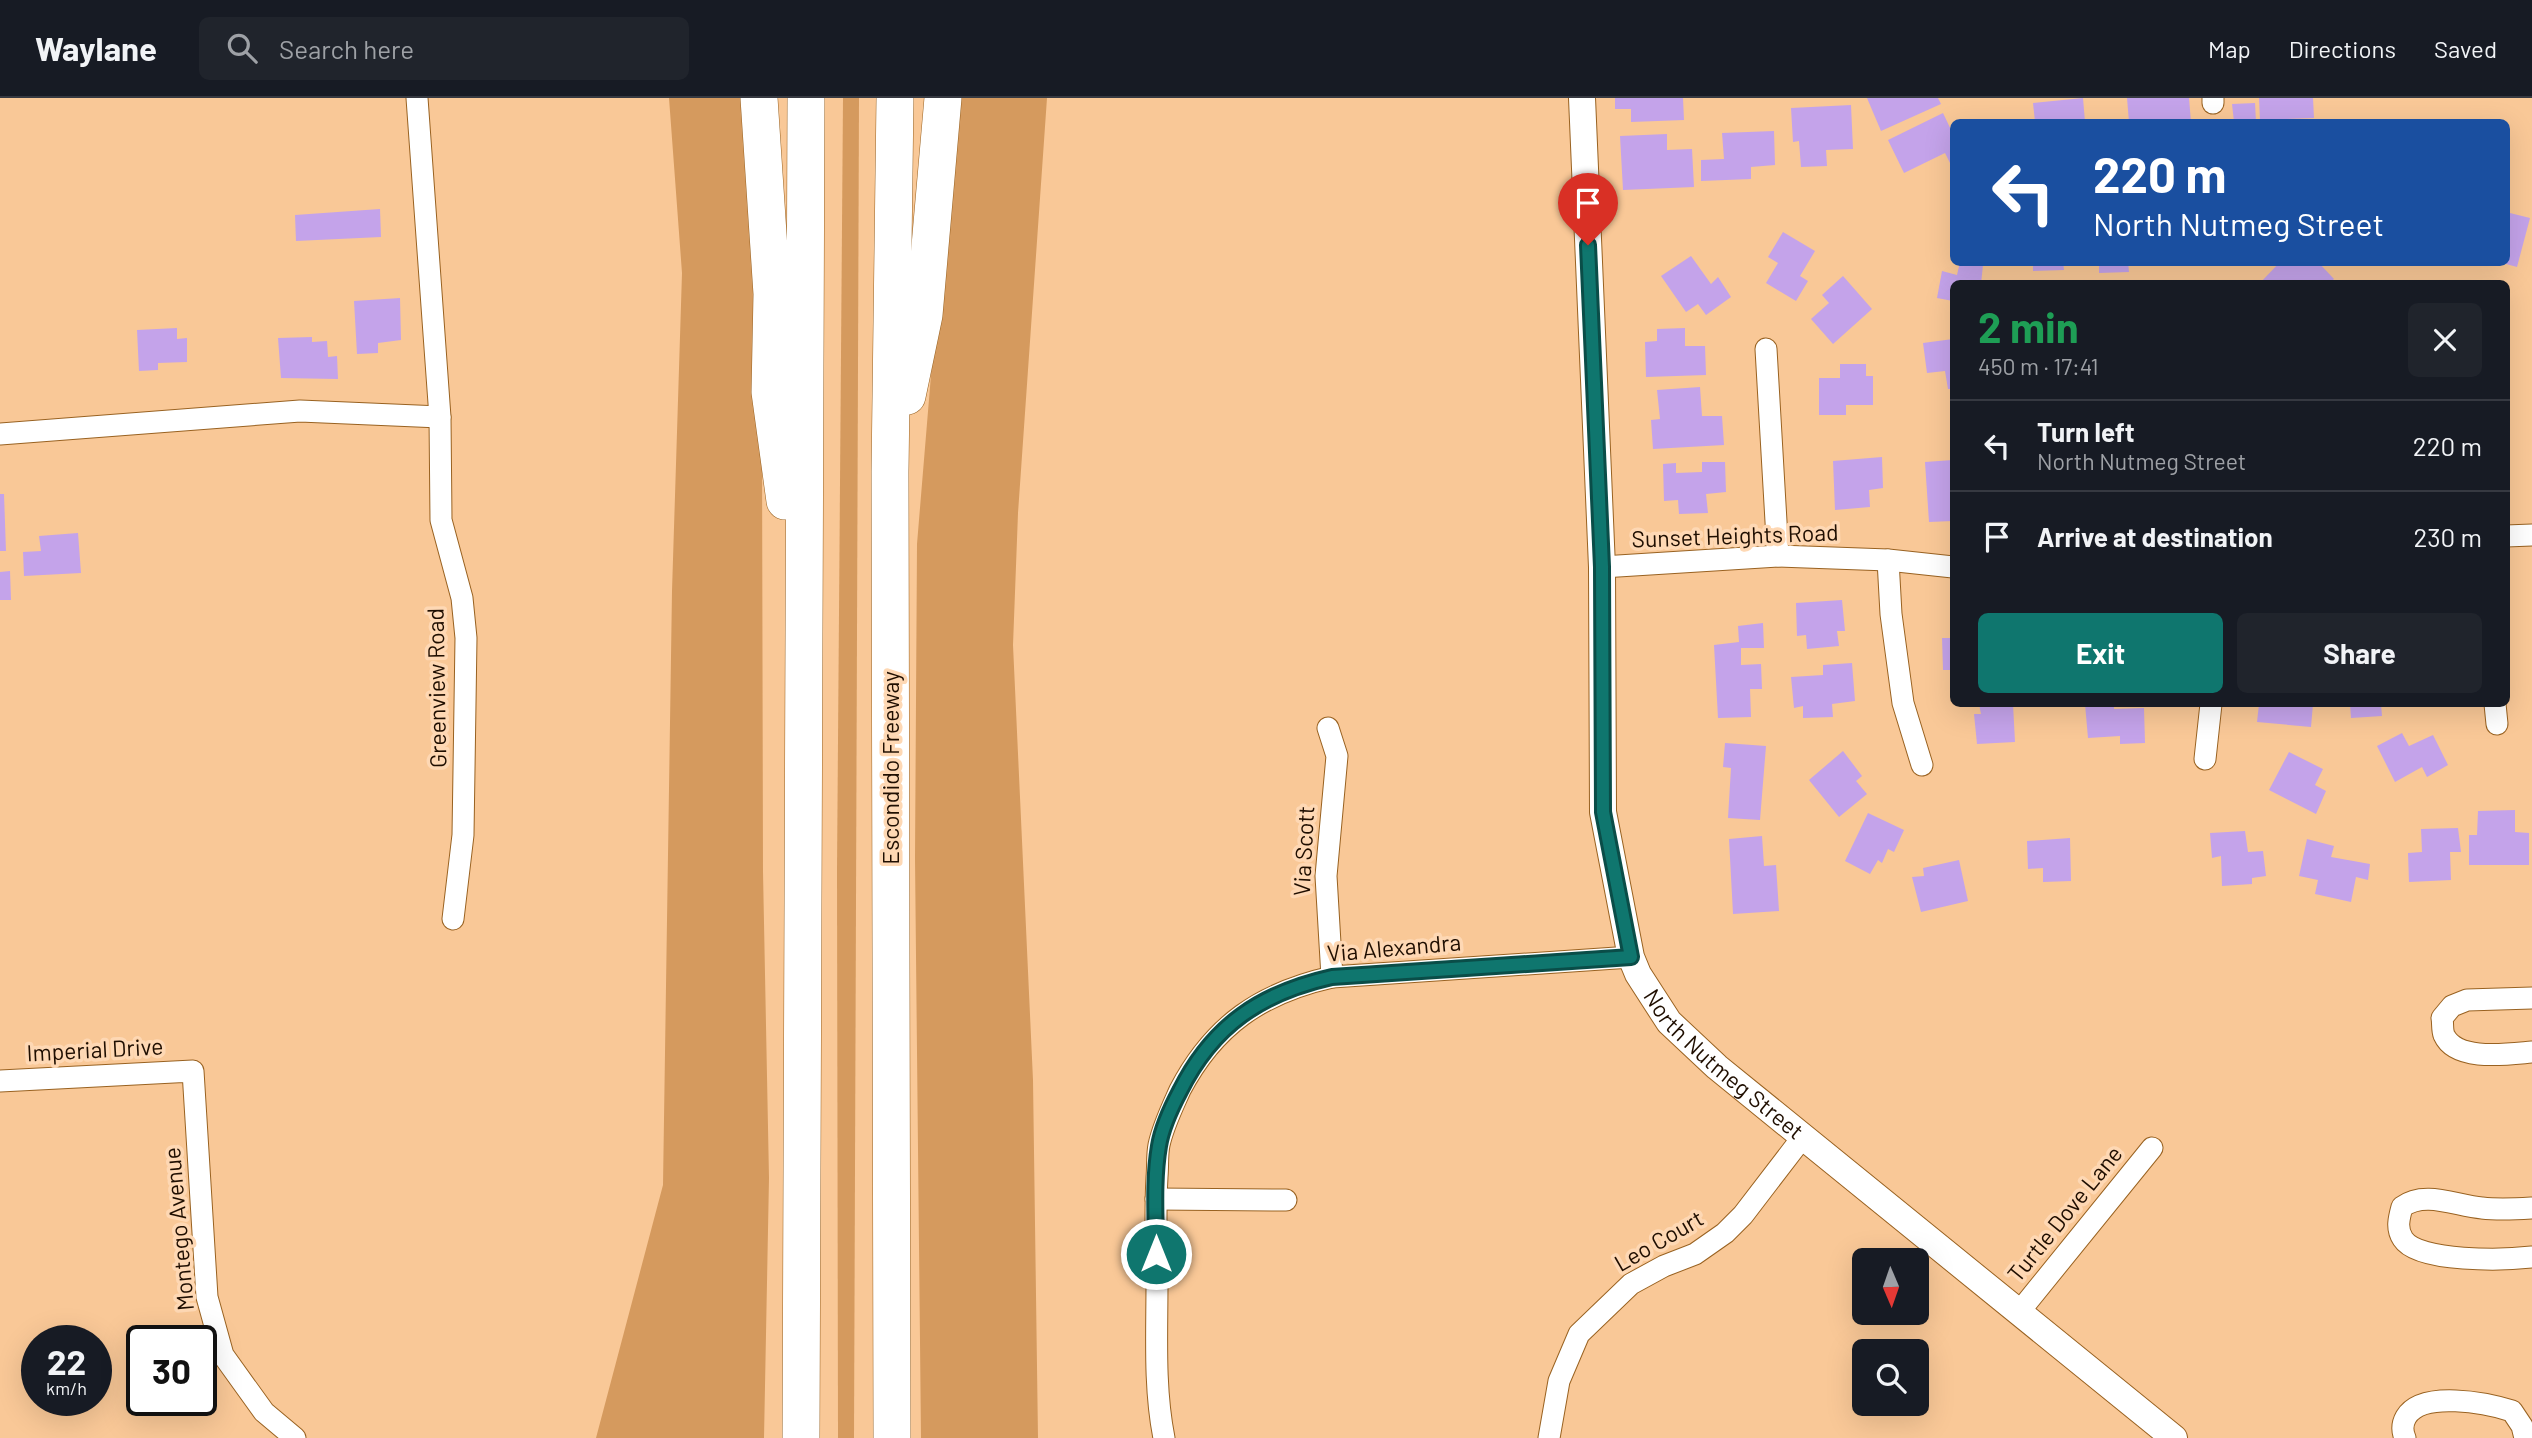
<!DOCTYPE html>
<meta charset="utf-8">
<style>
:root{--surface:#171b24;--page:#20242c;--text:#f1f3f6;--muted:#9ea1a6;--line:#363941;--accent:#0f766e}
body{margin:0;font-family:Barlow,sans-serif;background:var(--page);color:var(--text);height:100vh;display:flex;flex-direction:column;font-size:26px;white-space:nowrap}
*{box-sizing:border-box;margin:0}
p{font-size:23px;color:var(--muted)}
.icon{flex:none;width:38px;height:38px;fill:none;stroke:currentColor;stroke-width:2;stroke-linecap:round;stroke-linejoin:round}
.map{position:relative;flex:1;overflow:hidden}
.details{position:absolute;left:1950px;top:182px;width:560px;height:427px;display:flex;flex-direction:column;background:var(--surface);border-radius:10px;box-shadow:0 7px 28px #0002}
.details>*{flex:none}
.banner{position:absolute;left:1950px;top:21px;width:560px;height:147px;border-radius:10px;box-shadow:0 7px 28px #0002;background:#1a4fa0;color:#fff;overflow:hidden}
.needle{width:46px;rotate:178deg}
.tools{position:absolute;left:1852px;top:1150px;display:grid;gap:14px}
.tools a{display:grid;place-items:center;width:77px;height:77px;border-radius:10px;background:var(--surface);box-shadow:0 7px 28px #0002;font-size:35px}
.speed{position:absolute;left:21px;top:1227px;display:flex;gap:14px;font-size:35px;font-weight:700;text-align:center}
.speed>*{display:grid;place-content:center;width:91px;height:91px;border-radius:50%;background:var(--surface);box-shadow:0 7px 28px #0002;line-height:1}
.speed small{font-size:18px;font-weight:400}
.speed .limit{border:4px solid #111;border-radius:10px;background:#fff;color:#111}
.pin{position:absolute;display:grid;place-items:center;width:60px;height:60px;color:#fff;margin:-72px -30px;border-radius:50% 50% 50% 0;rotate:-45deg;box-shadow:0 0 7px #0007}
.pin .icon{rotate:45deg}
.me{position:absolute;width:77px;margin:-38px;rotate:0deg;stroke-linejoin:round;filter:drop-shadow(0 0 5px #0008)}
.turn{display:flex;align-items:center;gap:24px;height:147px;padding:0 28px;font-size:32px}
.turn .icon{width:91px;height:91px;stroke-width:2.5}
.turn b{display:block;font-size:49px;line-height:60px}
.round{display:grid;place-items:center;flex:none;width:74px;height:74px;border-radius:10px;background:var(--page)}
.overview{display:flex;align-items:center;justify-content:space-between;height:119px;padding:0 28px}
h1{font-size:42px;font-weight:700;line-height:52px;color:#1e9e55}
.cta{display:flex;gap:14px;margin-top:auto;padding:14px 28px}
.cta a{flex:1;height:80px;border-radius:10px;background:var(--accent);color:#fff;font-size:28px;font-weight:700;line-height:80px;text-align:center}
.cta a+a{background:var(--page);color:var(--text)}
ul{padding:0;list-style:none}
li{display:flex;align-items:center;gap:21px;height:91px;padding:0 28px;border-top:2px solid var(--line)}
li div{flex:1}
li b{display:block;font-size:26px}
li em{font-style:normal}
header{display:flex;align-items:center;gap:42px;box-sizing:border-box;height:98px;padding:0 35px;background:var(--surface);border-bottom:2px solid var(--line)}
header strong{font-size:33px}
nav{display:flex;gap:38px;margin-inline-start:auto;font-size:24px}
.search{width:490px;height:63px;background:var(--page);display:flex;align-items:center;gap:18px;box-sizing:border-box;padding:0 24px;border-radius:10px;color:var(--muted);font-size:26px}
.map>svg:first-child{display:block}
.green{fill:#d59a5e}
.building{fill:#c4a3ea}
.lines{fill:none;stroke-linecap:round;stroke-linejoin:round}
.minor-casing{stroke:#996221;stroke-width:23}
.tertiary-casing{stroke:#996221;stroke-width:28}
.motorway-casing{stroke:#996221;stroke-width:38}
.minor{stroke:#fff;stroke-width:21}
.tertiary{stroke:#fff;stroke-width:26}
.motorway{stroke:#fff;stroke-width:37}
.route-casing{stroke:#0a4d48;stroke-width:18}
.route{stroke:#0f766e;stroke-width:12}
.labels{text-anchor:middle;stroke-width:7;stroke-linejoin:round;paint-order:stroke}
.street-label{font-size:23px;fill:#1f0e00;stroke:#fed8b4}
</style>
<header>
<strong>Waylane</strong>
<div class="search"><svg class="icon" aria-label="search" viewBox="0 0 24 24"><circle cx="10" cy="10" r="6"/><path d="M15 15l6 6"/></svg>Search here</div>
<nav><a>Map</a><a>Directions</a><a>Saved</a></nav>
</header>
<div class="map">
<svg width="2532" height="1340" viewBox="0 0 2532 1340">
<rect width="100%" height="100%" fill="#f9c897"/>
<!-- green -->
<g class="green">
<path d="M669 0H743L762 348 763 774 769 1080 764 1340H596L663 1087 672 493 682 175Z"/>
<path d="M843 0H859L854 1340H838L837 772Z"/>
<path d="M954 0H1047L1018 415 1013 547 1033 982 1038 1340H921L915 760 917 446Z"/>
</g>
<!-- building -->
<g class="building">
<path d="M1615 0H1683L1684 22 1631 24V11H1615Z"/>
<path d="M1867 0H1938L1941 6 1881 33Z"/>
<path d="M2083 0 2085 24H2035L2033 5Z"/>
<path d="M2127 0H2189L2191 24H2129Z"/>
<path d="M2259 0H2313L2314 20 2285 21V24L2260 23Z"/>
<path d="M2255 5 2256 24H2234L2232 6Z"/>
<path d="M1851 7 1853 51 1826 52 1827 68 1801 69 1799 43 1793 44 1791 10Z"/>
<path d="M1943 15 1953 36V71L1945 55 1904 75 1888 42Z"/>
<path d="M1774 33 1775 67 1751 69V81L1701 83V62L1724 61 1722 35Z"/>
<path d="M1667 36V52L1692 51 1694 89 1623 92 1620 38Z"/>
<path d="M380 111 381 139 296 143 295 117Z"/>
<path d="M2506 114 2530 120 2517 169 2506 166Z"/>
<path d="M1783 134 1815 153 1800 178 1808 183 1796 203 1766 185 1778 165 1768 159Z"/>
<path d="M1691 158 1711 186 1718 179 1731 199 1706 217 1698 206 1686 214 1661 178Z"/>
<path d="M1960 164 1983 167 1981 186H1953V203L1937 200 1942 173 1957 177Z"/>
<path d="M2033 164H2063L2064 172 2033 173Z"/>
<path d="M2099 164H2128L2129 174 2099 175Z"/>
<path d="M2280 164H2318L2334 181 2329 186H2259Z"/>
<path d="M1843 178 1872 211 1833 246 1811 221 1829 205 1822 197Z"/>
<path d="M400 200 401 242 378 245V255L357 256 354 203Z"/>
<path d="M177 230V241L187 240V264L158 265V272L139 273 137 232Z"/>
<path d="M1685 230V248H1705L1706 277 1646 279 1645 244 1657 243V231Z"/>
<path d="M312 239V244L327 243 328 259 337 258 338 281 281 280 278 240Z"/>
<path d="M1953 241V291H1948L1945 273 1927 275 1923 245Z"/>
<path d="M1840 266H1866V278H1873V307H1846V317H1819V280H1840Z"/>
<path d="M1700 289 1702 318H1722L1724 347 1653 351 1651 322 1660 321 1657 292Z"/>
<path d="M1882 359 1883 390 1869 392 1870 409 1835 412 1833 363Z"/>
<path d="M1953 362V423L1929 424 1925 364Z"/>
<path d="M1702 364H1725L1726 394 1706 396 1708 415 1679 416 1678 402 1664 403 1663 366 1676 365V375L1702 374Z"/>
<path d="M0 396H4L6 453H0Z"/>
<path d="M78 435 81 475 24 478 23 454 41 453 39 438Z"/>
<path d="M10 473 11 502H0V474Z"/>
<path d="M1842 502 1845 533H1837L1839 548 1807 551 1806 537 1797 538 1796 505Z"/>
<path d="M1763 525 1764 550H1741V567L1761 566 1762 591H1750L1751 619 1718 620 1714 547 1739 544 1738 528Z"/>
<path d="M1942 540H1953V572H1943Z"/>
<path d="M1852 565 1855 603 1832 606 1833 619 1803 620V608L1794 610 1791 579 1823 577V567Z"/>
<path d="M1979 606H2013L2015 644 1977 646 1974 616H1981Z"/>
<path d="M2085 606H2114V611L2144 610 2145 645 2120 646V638L2088 640Z"/>
<path d="M2259 606H2313L2311 629 2257 624Z"/>
<path d="M2350 606H2381L2382 618 2351 620Z"/>
<path d="M2402 635 2409 648 2433 637 2448 667 2427 679 2422 669 2395 684 2377 648Z"/>
<path d="M1725 645 1766 648 1760 722 1728 720 1731 670 1723 669Z"/>
<path d="M1843 653 1862 678 1856 683 1867 696 1839 719 1809 682Z"/>
<path d="M2289 654 2323 671 2315 687 2326 693 2316 716 2269 692Z"/>
<path d="M2515 712V734L2529 735V767H2469V737H2477L2478 713Z"/>
<path d="M1868 715 1904 732 1894 754 1888 751 1882 765 1878 762 1870 776 1845 763Z"/>
<path d="M2458 730 2461 754H2450L2451 782 2409 784 2408 755 2422 754 2421 731Z"/>
<path d="M2245 733 2248 754 2263 753 2266 778 2252 780V786L2222 788 2221 758 2212 760 2210 735Z"/>
<path d="M1762 738 1764 768 1776 767 1779 813 1733 816 1729 741Z"/>
<path d="M2070 740 2071 783 2043 784V770L2028 771 2027 743Z"/>
<path d="M2307 741 2334 748 2331 759 2370 766 2368 782 2356 779 2351 804 2315 796 2318 782 2299 778Z"/>
<path d="M1959 762 1968 803 1921 814 1912 779 1924 778 1923 770Z"/>
</g>
<g class="lines">
<defs>
<g id="minor">
<path d="M417 0 440 319 441 422 462 500 466 540 463 737 453 821"/>
<path d="M2213 0V5"/>
<path d="M1766 251 1778 458"/>
<path d="M0 336 300 313 440 319"/>
<path d="M2506 438 2532 437"/>
<path d="M1888 462 1891 516 1903 605 1922 667"/>
<path d="M1602 469 1778 458 1888 462 1953 469"/>
<path d="M2495 606 2497 626"/>
<path d="M1328 630 1337 658 1326 778 1332 879"/>
<path d="M2205 661 2211 606"/>
<path d="M2532 900 2467 902 2452 908 2442 920C2443 925 2442 932 2444 937 2456 964 2508 956 2532 954"/>
<path d="M0 983 193 973 207 1199 223 1257 264 1314 295 1340"/>
<path d="M1156 1101 1286 1102"/>
<path d="M2532 1110C2515 1111 2499 1112 2482 1110 2456 1108 2425 1092 2402 1109 2399 1120 2396 1131 2403 1141 2418 1165 2506 1162 2532 1159"/>
<path d="M2019 1214 2152 1050"/>
<path d="M1164 1340C1154 1290 1157 1236 1157 1186 1156 1150 1155 1114 1157 1079 1158 1068 1157 1057 1159 1047 1163 1028 1172 1010 1180 992 1214 927 1261 895 1332 879L1631 859"/>
<path d="M1549 1340 1559 1283 1579 1236 1631 1186 1664 1168 1695 1156 1725 1135 1743 1117 1802 1040"/>
<path d="M2405 1340C2402 1333 2402 1326 2406 1319 2422 1292 2487 1305 2512 1313L2522 1328 2525 1340"/>
</g>
<g id="tertiary">
<path id="s1" d="M1582 0 1602 469 1603 714 1631 859 1638 876 1669 924 1717 969 2174 1340"/>
</g>
<g id="motorway">
<path d="M759 0 772 196 770 294 785 403"/>
<path d="M907 298 924 217 943 0"/>
<path d="M801 1340 806 0"/>
<path d="M892 1340 890 374 895 0"/>
</g>
</defs>
<!-- minor casing -->
<use href="#minor" class="minor-casing"/>
<!-- tertiary casing -->
<use href="#tertiary" class="tertiary-casing"/>
<!-- motorway casing -->
<use href="#motorway" class="motorway-casing"/>
<!-- minor -->
<use href="#minor" class="minor"/>
<!-- tertiary -->
<use href="#tertiary" class="tertiary"/>
<!-- motorway -->
<use href="#motorway" class="motorway"/>
</g>
<g class="lines">
<defs>
<path id="route" d="M1156 1156C1156 1121 1153 1083 1159 1048 1162 1029 1171 1010 1180 993 1213 927 1261 895 1332 879L1631 859 1603 714 1602 469 1588 147"/>
</defs>
<!-- route casing -->
<use href="#route" class="route-casing"/>
<!-- route -->
<use href="#route" class="route"/>
</g>
<g class="labels">
<!-- street labels -->
<g class="street-label">
<text transform="translate(1735 438) rotate(-2)" y="8">Sunset Heights Road</text>
<text transform="translate(437 590) rotate(-91)" y="8">Greenview Road</text>
<text transform="translate(891 670) rotate(-90)" y="8">Escondido Freeway</text>
<text transform="translate(1304 753) rotate(-87)" y="8">Via Scott</text>
<text transform="translate(1394 850) rotate(-5)" y="8">Via Alexandra</text>
<text transform="translate(95 952) rotate(-3)" y="8">Imperial Drive</text>
<text dy="8" stroke="none"><textPath href="#s1" startOffset="1006">North Nutmeg Street</textPath></text>
<text transform="translate(2065 1116) rotate(-51)" y="8">Turtle Dove Lane</text>
<text transform="translate(179 1131) rotate(-95)" y="8">Montego Avenue</text>
<text transform="translate(1659 1143) rotate(-30)" y="8">Leo Court</text>
</g>
</g>
</svg>
<div class="tools">
<a><svg class="needle" viewBox="-14 -14 28 28"><path d="M0-13l5 13h-10z" fill="#e53935"/><path d="M0 13l5-13h-10z" fill="#9ea1a6"/></svg></a>
<a><svg class="icon" aria-label="search" viewBox="0 0 24 24"><circle cx="10" cy="10" r="6"/><path d="M15 15l6 6"/></svg></a>
</div>
<div class="speed"><div>22<small>km/h</small></div><div class="limit">30</div></div>
<div class="pin" style="left:1588px;top:147px;background:#d93025"><svg class="icon" aria-label="arrive" viewBox="0 0 24 24"><path d="M6 21V4h12l-3 4 3 4H6"/></svg></div>
<svg class="me" style="left:1156px;top:1156px" viewBox="-20 -20 40 40"><circle r="17" fill="#0f766e" stroke="#fff" stroke-width="3"/><path d="M0-11L8 9 0 5-8 9z" fill="#fff"/></svg>
<div class="banner">
<div class="turn"><svg class="icon" aria-label="left" viewBox="0 0 24 24"><path d="M17 20v-9H6M10 6l-5 5 5 5"/></svg><div><b>220 m</b>North Nutmeg Street</div></div>
</div>
<section class="details">
<div class="overview"><div><h1>2 min</h1><p>450 m · 17:41</p></div><a class="round"><svg class="icon" aria-label="close" viewBox="0 0 24 24"><path d="M6 6l12 12M18 6L6 18"/></svg></a></div>
<ul>
<li><svg class="icon" aria-label="left" viewBox="0 0 24 24"><path d="M17 20v-9H6M10 6l-5 5 5 5"/></svg><div><b>Turn left</b><p>North Nutmeg Street</p></div><em>220 m</em></li>
<li><svg class="icon" aria-label="arrive" viewBox="0 0 24 24"><path d="M6 21V4h12l-3 4 3 4H6"/></svg><div><b>Arrive at destination</b></div><em>230 m</em></li>
</ul>
<div class="cta"><a>Exit</a><a>Share</a></div>
</section>
</div>
